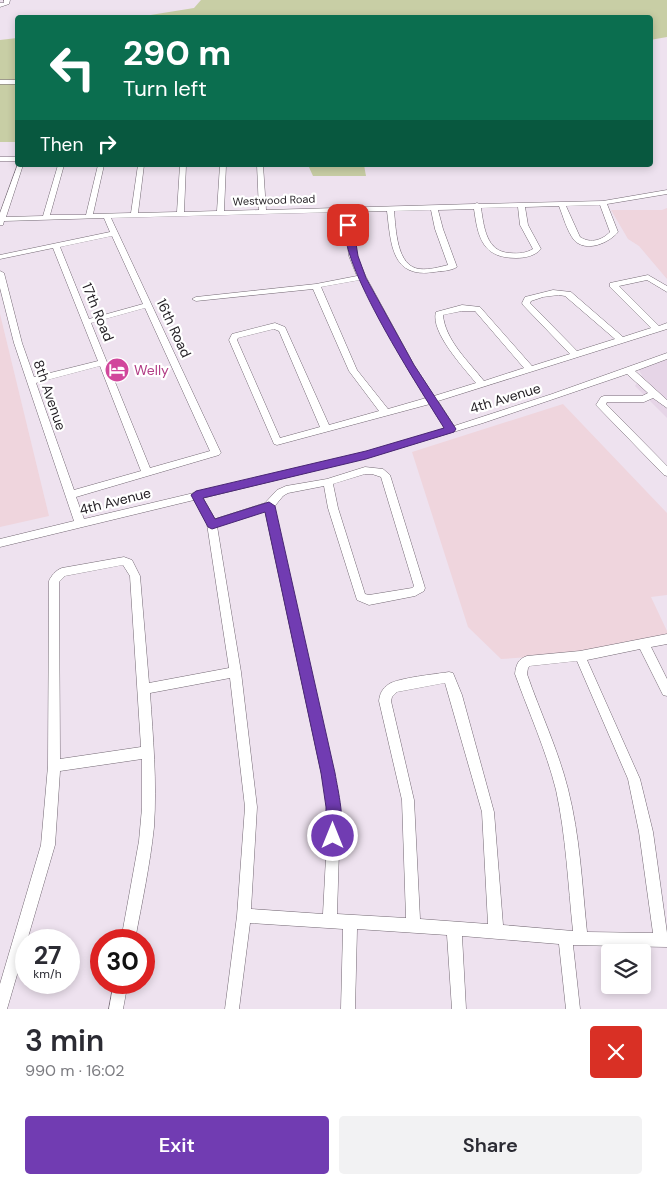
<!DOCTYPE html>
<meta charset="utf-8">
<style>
:root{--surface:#fff;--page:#f2f2f3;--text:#2b2b33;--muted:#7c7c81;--accent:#713cb2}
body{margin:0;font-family:"DM Sans",sans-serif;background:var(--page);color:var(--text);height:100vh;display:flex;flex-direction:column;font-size:19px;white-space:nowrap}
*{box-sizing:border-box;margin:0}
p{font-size:16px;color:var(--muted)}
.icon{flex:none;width:28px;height:28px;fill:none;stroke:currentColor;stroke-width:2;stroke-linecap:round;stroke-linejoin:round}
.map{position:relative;height:1009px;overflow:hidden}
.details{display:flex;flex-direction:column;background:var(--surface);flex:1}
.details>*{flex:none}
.guide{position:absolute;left:15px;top:15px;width:638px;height:152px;border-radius:5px;box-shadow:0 2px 8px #0003;background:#0b6e4f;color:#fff;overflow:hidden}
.tools{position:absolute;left:601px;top:944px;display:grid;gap:10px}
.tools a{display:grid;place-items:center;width:50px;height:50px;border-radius:5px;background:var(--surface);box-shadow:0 2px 8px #0003;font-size:25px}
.speed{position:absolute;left:15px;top:929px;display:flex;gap:10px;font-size:25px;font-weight:700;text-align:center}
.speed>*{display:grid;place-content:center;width:65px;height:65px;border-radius:50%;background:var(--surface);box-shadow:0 2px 8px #0003;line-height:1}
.speed small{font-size:12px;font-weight:400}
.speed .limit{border:8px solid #d22;background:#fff;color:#111}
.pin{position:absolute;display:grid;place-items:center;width:42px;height:42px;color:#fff;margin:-21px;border-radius:10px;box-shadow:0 2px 8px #0006}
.me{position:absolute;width:55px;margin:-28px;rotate:0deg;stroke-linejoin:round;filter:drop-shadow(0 0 4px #0008)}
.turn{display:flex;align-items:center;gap:18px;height:105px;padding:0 25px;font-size:22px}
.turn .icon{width:65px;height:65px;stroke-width:2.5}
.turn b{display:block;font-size:35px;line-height:42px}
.then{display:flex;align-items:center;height:48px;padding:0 25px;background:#0003;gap:10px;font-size:19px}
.round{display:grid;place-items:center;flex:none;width:52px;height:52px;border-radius:5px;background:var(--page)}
.headline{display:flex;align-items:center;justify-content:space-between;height:85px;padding:0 25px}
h1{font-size:30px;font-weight:600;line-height:38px}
.action{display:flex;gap:10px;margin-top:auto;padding:10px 25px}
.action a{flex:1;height:58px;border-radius:5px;background:var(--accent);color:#fff;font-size:20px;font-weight:600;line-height:58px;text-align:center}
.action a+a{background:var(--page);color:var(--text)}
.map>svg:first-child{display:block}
.built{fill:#e6d5e7}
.education{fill:#efd5dd}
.green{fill:#c8cea5}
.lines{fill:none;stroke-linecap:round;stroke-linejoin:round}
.minor-casing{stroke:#746974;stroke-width:1}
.minor{fill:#fff;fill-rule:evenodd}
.route{fill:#713cb2;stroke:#492774}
.labels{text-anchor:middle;stroke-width:4.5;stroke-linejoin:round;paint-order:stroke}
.far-street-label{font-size:11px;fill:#221e23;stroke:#fff}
.street-label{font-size:14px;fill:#221e23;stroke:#fff}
.hotel-label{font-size:14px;fill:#b23c85;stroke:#fff;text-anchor:start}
</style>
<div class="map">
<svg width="667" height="1009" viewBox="0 0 667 1009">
<rect width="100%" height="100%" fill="#eee2ef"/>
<!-- built -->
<path class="built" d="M667 359V418L635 386 642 375 638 369Z"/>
<!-- education -->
<g class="education">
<path d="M667 208V279L639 246 628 239 611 210H662Z"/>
<path d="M0 314 49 516 0 527Z"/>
<path d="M563 404 667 513V595L651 597 667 631V636L559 655 501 659 468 627 412 452Z"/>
</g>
<!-- green -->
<g class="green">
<path d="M201 0H667V37L650 40V18L138 17 194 8Z"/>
<path d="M17 38V142H0V40Z"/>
<path d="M308 165H364L366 176H313Z"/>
</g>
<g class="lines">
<defs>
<g id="minor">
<path d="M4 0H10L9 4 0 7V3H4Z"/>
<rect x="0" y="80" width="18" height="4"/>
<rect x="0" y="157" width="18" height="4"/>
<path d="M18 164 23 165 6 217 43 216 58 165H64L50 215H86L98 165H104L93 214 131 213 138 165H144L138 213 177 212 180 165H186L184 212 217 211 220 165H226L224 211 259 210 257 165H263L266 210 474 204 477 203 480 204 603 201 667 190V194L607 204 618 232C609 243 586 253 574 240 567 231 563 216 559 206L525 207 528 225 541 249C535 256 525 258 516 258 482 258 478 237 474 209L438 210 443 229 457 267C451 271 441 271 434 272 391 279 391 243 387 211L350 212 357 256 366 277 414 365 434 396 476 383C464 368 430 332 436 312L462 305 480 307 532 366 570 354 523 305 522 303 525 297 553 290 571 292 623 337 651 328 610 287V283L648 275 667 286V292L647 280 619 286 659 326 667 323V329L438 401 454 426 552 394 667 353V359L635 371 667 400V408L653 398 644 402H607L606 404 667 466V476L664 475 596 405 601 397 604 396H642L648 393 627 374 483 423 367 458 203 498 215 519 265 503 277 490 286 486 327 479 365 467 383 469 390 475 425 588 424 591 415 596 369 605 357 600 328 508 324 486 288 493 283 496 274 507 338 795 340 819 337 914 406 918 402 800 379 701C380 693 382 689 389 684 398 678 436 674 449 672L453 673 462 695 494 812 503 925 573 931C568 884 566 836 556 790 546 750 529 713 515 674 516 665 518 659 527 656L580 651 667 634V644L651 647 667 679V696L663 695 640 649 587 660 640 779 653 832 667 933V947L573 945 580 1009H566L559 944 462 936 466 1009H452L447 935 357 929 355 1009H341L343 929 250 923 239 1009H225L237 916 245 807 230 678 150 693C153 737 157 782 154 827 150 865 142 902 135 940H121L139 841 142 808V759L60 771 55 845 7 1009H0V984L41 845 48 766 49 581C51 576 56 570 62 568L124 557 132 560 140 576 149 683 229 668 207 524 194 500 0 547V539L74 521 14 343 0 288V271L4 273 22 343 34 377 98 361 53 248 0 259V255L110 232 104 218 4 221 3 225H0V213ZM600 205 610 232C602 240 591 244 580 237L566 206ZM518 207 520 225 533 249C526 253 519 254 510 253 486 252 484 227 481 208ZM431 210 435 229 448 265C439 267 430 270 420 269 396 267 396 228 394 211ZM343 212 349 256 357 276 316 284 196 297 192 299 196 301 313 289 349 371 379 411 329 425 285 327 275 323 232 334 229 340 274 444 277 445 430 404 446 428 367 452 84 519 76 497 219 455 221 453 111 218ZM112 236 143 304 89 319 60 247ZM360 280 406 366 426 398 388 409 357 370 321 287ZM559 295 565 296 615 339 577 351 530 303 531 301 543 297ZM145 308 210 451 150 468 91 323ZM462 311H475L524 368 484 381C469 362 445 340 443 315ZM274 329 279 331 320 427 280 438 237 340 238 338ZM100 366 141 471 74 490 36 383ZM365 474H372L381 477 414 586 412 588 369 595 365 594 338 508 333 484ZM265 511 326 795 328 819 323 914 251 909 257 807 241 672 217 526ZM123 565 130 576 141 747 60 759 59 582 65 576ZM577 661 628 779 639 832 653 933 587 932C582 884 580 836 568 789 558 749 540 712 527 674L528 668 530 666ZM445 683 482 812 488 924 420 919 414 800 391 701 392 697 397 692Z"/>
<path d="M114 982H128L123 1009H109Z"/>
</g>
</defs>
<!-- minor casing -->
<use href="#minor" class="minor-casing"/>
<!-- minor -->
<use href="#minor" class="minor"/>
</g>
<!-- route -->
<path class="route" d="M346 223 353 225 358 256 366 278 414 365 456 429 454 432 366 459 203 498 215 519 269 502 275 506 335 773C338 791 346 823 339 841L333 843 328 841 326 836V807L321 773 265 512 212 529 208 527 191 495 196 491 366 451 444 428C422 392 335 260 346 223Z"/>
<!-- icons -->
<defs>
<symbol id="hotel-disc" viewBox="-11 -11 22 22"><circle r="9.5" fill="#d1479c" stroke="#fff"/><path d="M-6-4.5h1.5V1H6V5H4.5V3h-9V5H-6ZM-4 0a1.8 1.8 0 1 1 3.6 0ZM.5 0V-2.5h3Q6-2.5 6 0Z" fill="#fff"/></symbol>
</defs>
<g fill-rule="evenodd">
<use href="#hotel-disc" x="103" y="356" width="28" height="28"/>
</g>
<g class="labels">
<!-- far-street labels -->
<g class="far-street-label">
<text transform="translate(274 200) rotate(-2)" y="4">Westwood Road</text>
</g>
<!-- street labels -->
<g class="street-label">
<text transform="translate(98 312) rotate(68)" y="5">17th Road</text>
<text transform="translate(174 328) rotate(65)" y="5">16th Road</text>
<text transform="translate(50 395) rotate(71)" y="5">8th Avenue</text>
<text transform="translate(505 398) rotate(-17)" y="5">4th Avenue</text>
<text transform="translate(115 501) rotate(-14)" y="5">4th Avenue</text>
</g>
<!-- hotel labels -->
<g class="hotel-label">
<text x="134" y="375">Welly</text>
</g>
</g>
</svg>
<div class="tools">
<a><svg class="icon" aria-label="layers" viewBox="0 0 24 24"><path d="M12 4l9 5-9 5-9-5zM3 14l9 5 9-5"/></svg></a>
</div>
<div class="speed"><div>27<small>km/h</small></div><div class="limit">30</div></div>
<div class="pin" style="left:348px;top:225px;background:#d93025"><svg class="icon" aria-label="arrive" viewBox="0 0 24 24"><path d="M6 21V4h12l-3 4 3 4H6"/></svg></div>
<svg class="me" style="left:333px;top:836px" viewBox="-20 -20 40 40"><circle r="17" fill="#713cb2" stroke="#fff" stroke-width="3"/><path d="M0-11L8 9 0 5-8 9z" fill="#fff"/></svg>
<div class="guide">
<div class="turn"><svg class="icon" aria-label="left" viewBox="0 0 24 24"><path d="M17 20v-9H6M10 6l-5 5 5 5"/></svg><div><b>290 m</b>Turn left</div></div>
<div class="then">Then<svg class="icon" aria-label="right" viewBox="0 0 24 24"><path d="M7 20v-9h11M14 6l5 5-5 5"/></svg></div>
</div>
</div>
<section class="details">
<div class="headline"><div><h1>3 min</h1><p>990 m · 16:02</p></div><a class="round" style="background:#d93025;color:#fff"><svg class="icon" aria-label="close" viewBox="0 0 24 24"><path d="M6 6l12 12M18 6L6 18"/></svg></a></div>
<div class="action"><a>Exit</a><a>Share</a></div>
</section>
